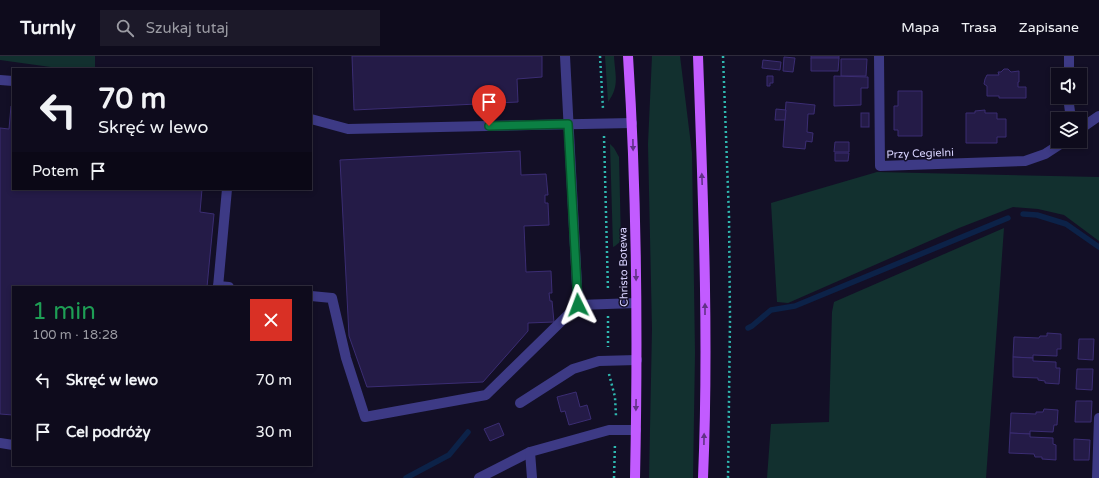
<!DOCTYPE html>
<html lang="pl">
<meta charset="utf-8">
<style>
:root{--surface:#0e0b1c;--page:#1c1929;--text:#f1f3f6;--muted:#9b9ba3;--line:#2e2b3b}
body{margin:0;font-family:"Varela Round",sans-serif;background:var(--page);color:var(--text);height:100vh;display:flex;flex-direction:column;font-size:15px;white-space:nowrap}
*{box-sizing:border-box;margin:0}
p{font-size:13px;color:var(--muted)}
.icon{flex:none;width:22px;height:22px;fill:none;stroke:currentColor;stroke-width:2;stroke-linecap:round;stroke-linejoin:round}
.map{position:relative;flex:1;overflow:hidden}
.sheet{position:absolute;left:12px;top:230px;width:300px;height:180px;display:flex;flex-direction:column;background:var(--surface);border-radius:0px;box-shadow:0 2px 6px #0003,0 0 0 1px var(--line)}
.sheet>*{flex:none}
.guide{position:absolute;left:12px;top:12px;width:300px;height:122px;border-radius:0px;box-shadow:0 2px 6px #0003,0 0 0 1px var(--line);background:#0e0b1c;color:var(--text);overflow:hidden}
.buttons{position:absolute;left:1051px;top:12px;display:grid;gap:8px}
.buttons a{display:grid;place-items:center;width:36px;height:36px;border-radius:0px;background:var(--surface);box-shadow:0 2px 6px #0003,0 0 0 1px var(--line);font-size:20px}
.pin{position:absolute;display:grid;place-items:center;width:34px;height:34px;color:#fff;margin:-41px -17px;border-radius:50% 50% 50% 0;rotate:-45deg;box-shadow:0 0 4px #0007}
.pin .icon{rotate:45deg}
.me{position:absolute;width:44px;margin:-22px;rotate:357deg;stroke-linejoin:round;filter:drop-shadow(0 0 3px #0008)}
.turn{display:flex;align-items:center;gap:14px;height:84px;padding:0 20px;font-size:18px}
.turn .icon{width:52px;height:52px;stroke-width:2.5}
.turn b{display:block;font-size:28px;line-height:34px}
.then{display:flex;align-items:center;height:38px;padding:0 20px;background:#0003;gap:8px;font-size:15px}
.round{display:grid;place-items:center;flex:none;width:42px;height:42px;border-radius:0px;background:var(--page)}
.summary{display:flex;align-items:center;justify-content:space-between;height:68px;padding:0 20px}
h1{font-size:24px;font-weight:600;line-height:30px;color:#1e9e55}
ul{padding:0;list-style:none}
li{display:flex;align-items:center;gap:12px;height:52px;padding:0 20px}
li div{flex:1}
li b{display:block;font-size:15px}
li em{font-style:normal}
header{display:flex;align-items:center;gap:24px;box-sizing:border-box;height:56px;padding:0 20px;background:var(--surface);border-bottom:1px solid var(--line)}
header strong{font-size:19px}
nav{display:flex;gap:22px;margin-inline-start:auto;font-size:14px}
.search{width:280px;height:36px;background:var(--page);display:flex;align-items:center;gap:10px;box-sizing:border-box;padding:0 14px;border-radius:0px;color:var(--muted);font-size:15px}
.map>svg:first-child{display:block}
.green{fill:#12302f}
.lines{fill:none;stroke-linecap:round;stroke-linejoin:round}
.stream{stroke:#0c2248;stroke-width:5.5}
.building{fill:#241b47;stroke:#3b2d73}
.path{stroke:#2fb8b0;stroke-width:2.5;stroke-dasharray:2 3;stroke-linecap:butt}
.service{stroke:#3d3a85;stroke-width:10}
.minor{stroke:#3d3a85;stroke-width:10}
.primary{stroke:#c25bff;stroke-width:10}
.oneway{fill:#623188}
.route-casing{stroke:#07532c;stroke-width:10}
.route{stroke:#0b8043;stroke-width:7}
.labels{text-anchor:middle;stroke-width:3;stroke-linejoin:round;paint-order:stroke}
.street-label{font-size:11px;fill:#d9d4ff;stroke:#130f26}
</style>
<header>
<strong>Turnly</strong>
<div class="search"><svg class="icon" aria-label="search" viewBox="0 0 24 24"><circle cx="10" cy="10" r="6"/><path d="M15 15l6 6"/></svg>Szukaj tutaj</div>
<nav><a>Mapa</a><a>Trasa</a><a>Zapisane</a></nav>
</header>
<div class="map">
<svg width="1099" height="422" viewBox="0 0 1099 422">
<rect width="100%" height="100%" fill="#130f26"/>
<!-- green -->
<g class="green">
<path d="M0 0H95V13H65L0 4Z"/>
<path d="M605 0H614C615 19 620 30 608 46Z"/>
<path d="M652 0H680L692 97 695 297 693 422H649L652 273 648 88Z"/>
<path d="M610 88 614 92 619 101 621 185 615 190 613 191Z"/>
<path d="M877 116 1099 121V185L1064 159 1038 153 1013 151 959 172 788 247 777 246 771 147Z"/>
<path d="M1004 172 986 422H767L771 368 829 366 832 256 834 246Z"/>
</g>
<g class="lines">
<!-- stream -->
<g class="stream">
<path d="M1023 158 1037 159 1066 168 1099 191"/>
<path d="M748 272 752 270 771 254 795 250 1008 162"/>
<path d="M406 422 449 399 468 376"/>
</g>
</g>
<!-- building -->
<g class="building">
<path d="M352 0H542V21L517 23 518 46 354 54Z"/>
<rect x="811" y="0" width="28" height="2"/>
<path d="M784 1 795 2 793 16 783 15Z"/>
<path d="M811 2H839L838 15H811Z"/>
<path d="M841 3H867L866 20H841Z"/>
<path d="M763 4 781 6 780 14 762 12Z"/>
<path d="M1004 13H1008L1011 16 1019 15V26H1018V31H1026V42H999V40H987V30L984 28 985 23 987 19H999L998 16H1001Z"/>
<path d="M767 20H773V27H770V30H767Z"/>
<path d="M834 20 868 21V32H861V49L834 50Z"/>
<path d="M898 35H922V80H898V74H894V50H898Z"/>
<path d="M786 46 815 49 814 58H808L807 76 813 77 812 86 806 85 805 93 783 91Z"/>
<path d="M11 50 13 51V133H202L200 156 214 158 207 231H13V359L0 358V72L9 73Z"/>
<path d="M776 53 786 54 785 64H775Z"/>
<path d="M985 54V57H997V63H1006V81H997V87H966V57H975V55Z"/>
<rect x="861" y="57" width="8" height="14"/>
<path d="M835 86H849V96H834Z"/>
<path d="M520 95 521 119 546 118 548 139H545V147H548L549 169 524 170 526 216 551 215 552 237H549L550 245H552L554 266 528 267V275L483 326 367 331 349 280 340 104Z"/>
<path d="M835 97H849L848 105H835Z"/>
<path d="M1047 277 1061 278V293H1057V300L1033 299V302L1013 301 1014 281 1039 282 1040 280H1047Z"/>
<path d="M1079 283H1094L1093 304 1078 303Z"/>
<path d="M1013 301 1033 302V305L1056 306V312H1060L1059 328 1045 327V325L1038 324V322L1013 321Z"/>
<path d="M1077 313H1093L1092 334 1076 333Z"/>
<path d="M576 336 580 351 587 349 591 363 569 369 565 355 561 356 557 341Z"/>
<path d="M1076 345H1092L1091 366H1075Z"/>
<path d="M1044 353 1058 354 1057 369H1054L1053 376 1030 375V378L1010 377 1011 357 1036 358V356H1043Z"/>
<path d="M499 367 504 379 490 385 484 373Z"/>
<path d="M1010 377 1030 378V381L1053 382V388L1056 389V404L1042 403V401H1035L1034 398 1009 397Z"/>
<path d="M1074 383 1090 384 1089 404H1074Z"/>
</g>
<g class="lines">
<!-- path -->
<g class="path">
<path d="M600 0 603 53"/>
<path d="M723 0 729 160 730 263 728 422"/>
<path d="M604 80 608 235"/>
<path d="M608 260V291"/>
<path d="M609 318 615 341 616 360"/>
<path d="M614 422 615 387"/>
</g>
<!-- service -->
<g class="service">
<path d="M0 24 13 25"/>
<path d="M311 63 348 73 632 67"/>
<path d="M218 230 229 231"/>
<path d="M218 231 227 133"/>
<path d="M311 240 332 242 346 302 365 361 486 339 578 249 565 0"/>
<path d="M578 249 636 247"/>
<path d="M520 347 573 313 599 305 637 304"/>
<path d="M0 387 13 389"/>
<path d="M479 422 530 396"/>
<path d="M532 422 530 396 609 374H636"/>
</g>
<!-- minor -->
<g class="minor">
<path d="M879 0 880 110 1025 105 1045 98 1065 85"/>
<path d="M1069 19V0"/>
<path d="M1068 41 1071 63"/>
<path d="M1080 73 1099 60"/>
<path d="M1097 422 1099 362"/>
</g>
<!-- primary -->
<g class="primary">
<path d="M628 0C637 140 638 281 635 422"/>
<path d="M698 0C703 140 709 281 703 422"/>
</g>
</g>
<!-- one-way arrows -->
<defs><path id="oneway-solid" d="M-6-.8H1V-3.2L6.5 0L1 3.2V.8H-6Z"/></defs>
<g class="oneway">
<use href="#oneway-solid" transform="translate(633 89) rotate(89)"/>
<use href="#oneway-solid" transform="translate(702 123) rotate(-92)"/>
<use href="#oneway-solid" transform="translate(636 219) rotate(89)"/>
<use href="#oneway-solid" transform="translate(705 253) rotate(-90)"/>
<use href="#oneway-solid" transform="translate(636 349) rotate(91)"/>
<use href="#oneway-solid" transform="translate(704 383) rotate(-89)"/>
</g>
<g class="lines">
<defs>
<path id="route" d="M489 70 568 68 578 249"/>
</defs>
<!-- route casing -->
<use href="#route" class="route-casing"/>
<!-- route -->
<use href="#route" class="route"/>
</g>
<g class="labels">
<!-- street labels -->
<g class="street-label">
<text transform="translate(920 97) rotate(-2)" y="4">Przy Cegielni</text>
<text transform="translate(623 211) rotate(-91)" y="4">Christo Botewa</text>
</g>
</g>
</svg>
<div class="buttons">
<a><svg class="icon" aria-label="sound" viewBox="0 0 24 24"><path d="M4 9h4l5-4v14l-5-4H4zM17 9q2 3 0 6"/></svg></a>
<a><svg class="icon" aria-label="layers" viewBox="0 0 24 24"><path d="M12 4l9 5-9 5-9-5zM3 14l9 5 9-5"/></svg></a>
</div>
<div class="pin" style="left:489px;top:70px;background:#d93025"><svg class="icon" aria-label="arrive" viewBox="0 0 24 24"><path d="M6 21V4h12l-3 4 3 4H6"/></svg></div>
<svg class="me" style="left:578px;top:249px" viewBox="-20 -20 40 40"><path d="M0-17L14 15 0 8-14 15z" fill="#0b8043" stroke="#fff" stroke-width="4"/></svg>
<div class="guide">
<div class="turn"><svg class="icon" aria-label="left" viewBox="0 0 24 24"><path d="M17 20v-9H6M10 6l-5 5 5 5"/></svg><div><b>70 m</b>Skręć w lewo</div></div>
<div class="then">Potem<svg class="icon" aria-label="arrive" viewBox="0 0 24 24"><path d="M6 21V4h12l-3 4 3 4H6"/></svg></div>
</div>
<section class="sheet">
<div class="summary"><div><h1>1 min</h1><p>100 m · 18:28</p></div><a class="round" style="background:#d93025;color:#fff"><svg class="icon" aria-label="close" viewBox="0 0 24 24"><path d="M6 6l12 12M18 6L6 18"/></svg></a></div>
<ul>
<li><svg class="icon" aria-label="left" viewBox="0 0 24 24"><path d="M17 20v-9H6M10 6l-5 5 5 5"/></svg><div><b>Skręć w lewo</b></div><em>70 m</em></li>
<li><svg class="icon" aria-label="arrive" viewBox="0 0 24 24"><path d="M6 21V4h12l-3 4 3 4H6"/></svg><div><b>Cel podróży</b></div><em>30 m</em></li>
</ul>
</section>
</div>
